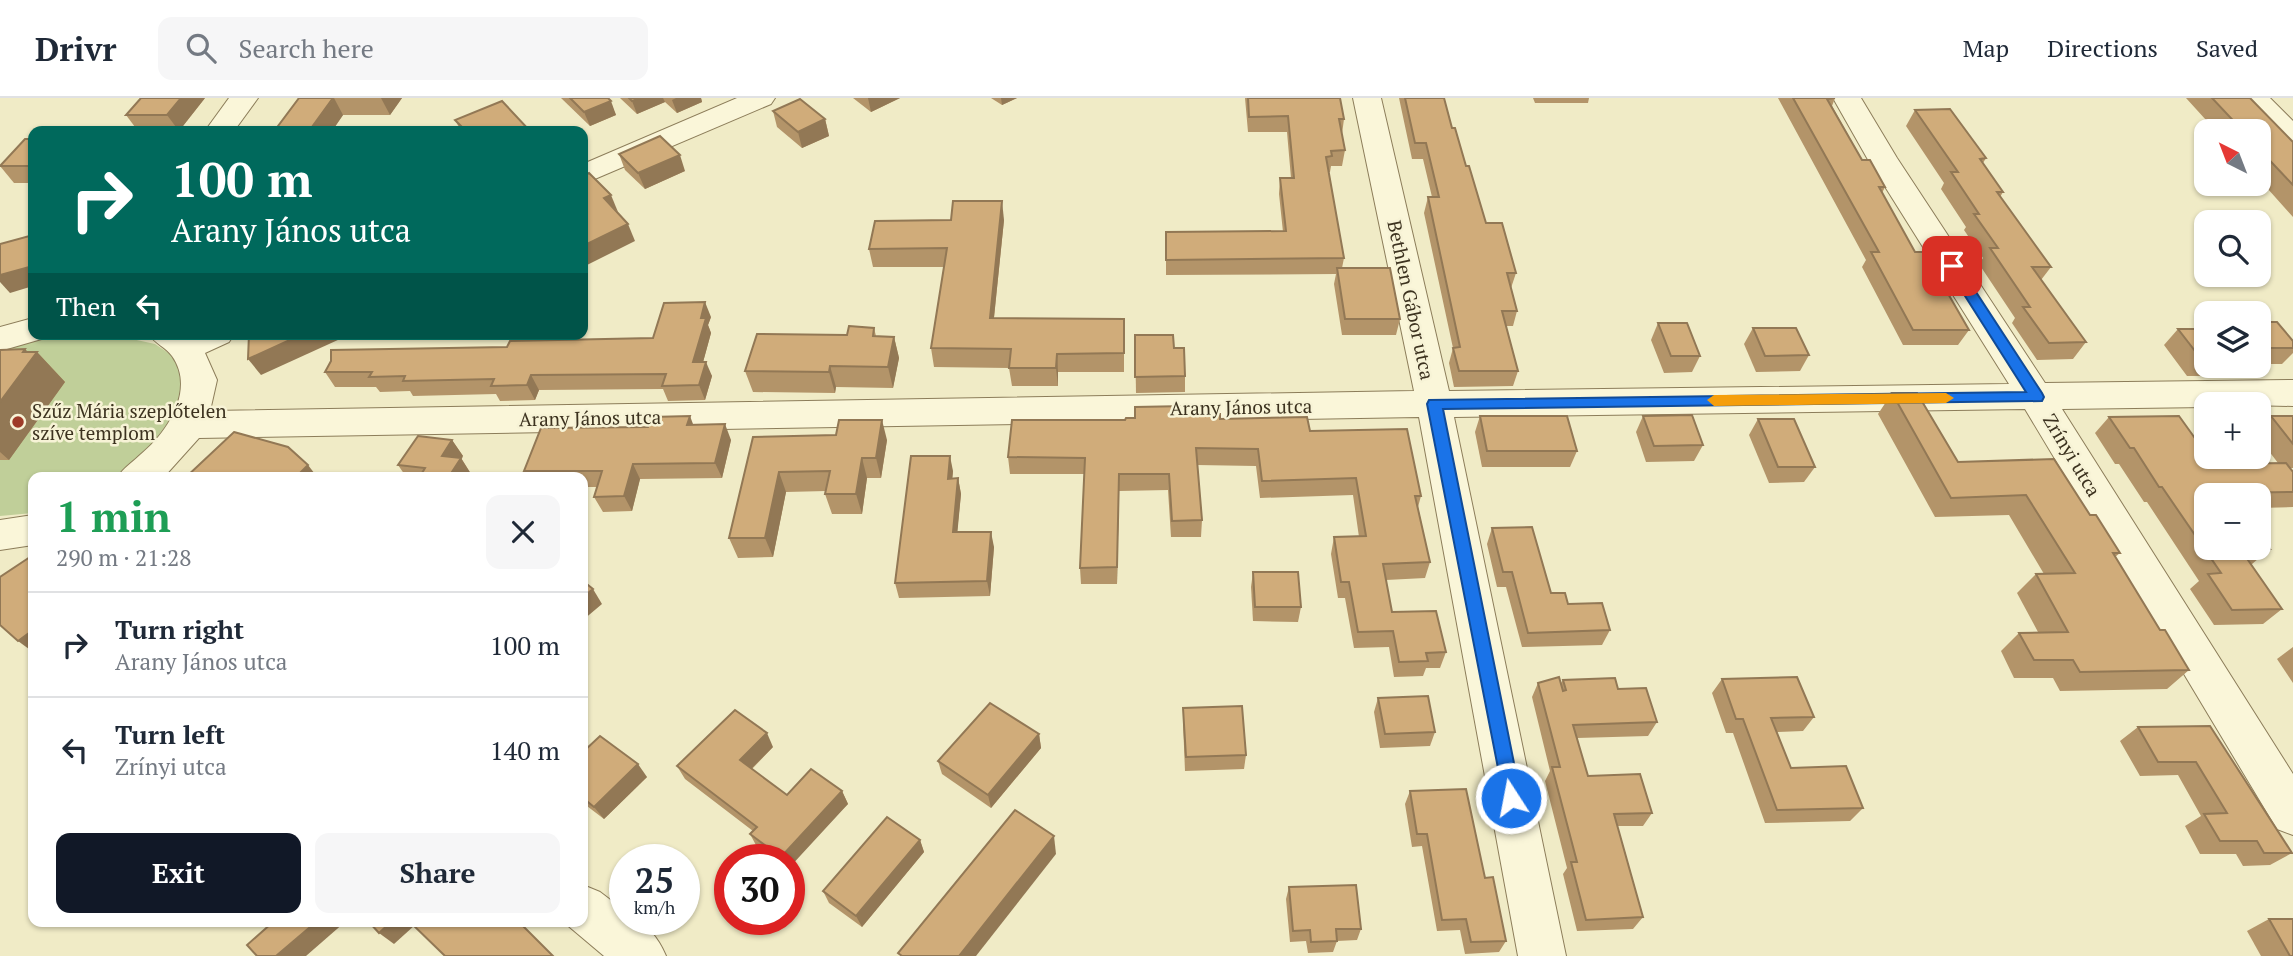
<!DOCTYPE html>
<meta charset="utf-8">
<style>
:root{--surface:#fff;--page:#f6f6f7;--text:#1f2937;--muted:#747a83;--line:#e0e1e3;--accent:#111827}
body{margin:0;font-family:"PT Serif",serif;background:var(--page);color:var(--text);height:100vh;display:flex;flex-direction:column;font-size:26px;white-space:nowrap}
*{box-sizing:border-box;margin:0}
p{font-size:23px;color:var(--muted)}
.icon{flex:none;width:38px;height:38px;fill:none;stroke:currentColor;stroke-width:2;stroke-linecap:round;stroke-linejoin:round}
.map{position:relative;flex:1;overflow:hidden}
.panel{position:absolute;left:28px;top:374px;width:560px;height:455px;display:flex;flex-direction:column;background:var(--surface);border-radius:14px;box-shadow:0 2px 5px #0004}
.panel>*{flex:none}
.top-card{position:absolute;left:28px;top:28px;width:560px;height:214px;border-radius:14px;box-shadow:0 2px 5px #0004;background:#00695c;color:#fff;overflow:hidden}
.needle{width:46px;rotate:318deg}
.controls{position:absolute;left:2194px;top:21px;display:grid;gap:14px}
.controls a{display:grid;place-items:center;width:77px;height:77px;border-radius:14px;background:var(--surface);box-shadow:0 2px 5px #0004;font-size:35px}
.speed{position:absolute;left:609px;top:746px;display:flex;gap:14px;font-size:35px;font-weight:700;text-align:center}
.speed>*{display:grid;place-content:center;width:91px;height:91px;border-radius:50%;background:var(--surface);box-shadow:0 2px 5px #0004;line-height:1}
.speed small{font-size:18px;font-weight:400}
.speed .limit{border:10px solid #d22;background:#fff;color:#111}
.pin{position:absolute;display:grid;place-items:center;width:60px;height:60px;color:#fff;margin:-30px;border-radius:14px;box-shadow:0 4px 10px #0006}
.me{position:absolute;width:77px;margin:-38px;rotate:349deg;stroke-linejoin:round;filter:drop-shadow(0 0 5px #0008)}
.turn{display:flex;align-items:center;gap:24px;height:147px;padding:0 28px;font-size:32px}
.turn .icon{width:91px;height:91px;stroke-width:2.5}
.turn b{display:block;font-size:49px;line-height:60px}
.then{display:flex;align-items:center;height:66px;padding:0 28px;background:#0003;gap:14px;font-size:26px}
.round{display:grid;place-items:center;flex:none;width:74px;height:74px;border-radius:14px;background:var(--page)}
.summary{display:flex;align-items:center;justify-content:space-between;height:119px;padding:0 28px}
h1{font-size:42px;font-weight:700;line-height:52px;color:#1e9e55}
.button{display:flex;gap:14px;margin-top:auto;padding:14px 28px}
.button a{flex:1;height:80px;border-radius:14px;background:var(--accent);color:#fff;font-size:28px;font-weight:700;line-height:80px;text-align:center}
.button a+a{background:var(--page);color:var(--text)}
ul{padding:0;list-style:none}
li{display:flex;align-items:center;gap:21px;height:105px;padding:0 28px;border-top:2px solid var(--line)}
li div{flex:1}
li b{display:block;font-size:26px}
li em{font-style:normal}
header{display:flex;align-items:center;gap:42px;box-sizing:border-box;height:98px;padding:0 35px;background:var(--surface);border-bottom:2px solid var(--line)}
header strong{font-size:33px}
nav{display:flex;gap:38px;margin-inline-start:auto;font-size:24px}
.search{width:490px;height:63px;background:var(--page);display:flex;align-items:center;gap:18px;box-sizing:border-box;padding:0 24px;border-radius:14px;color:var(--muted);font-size:26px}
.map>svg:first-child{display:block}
.green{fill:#c0cf99}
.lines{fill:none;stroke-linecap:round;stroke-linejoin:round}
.minor-casing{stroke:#8c7d5a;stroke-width:2}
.minor{fill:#faf6d9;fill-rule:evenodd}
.wall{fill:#b39469}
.shaded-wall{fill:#927855}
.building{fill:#d0ac7a;stroke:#927855;stroke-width:2}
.route{fill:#1a73e8;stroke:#114b97;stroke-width:2}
.slow{fill:#f59e0b}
.poi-dot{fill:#9e3b28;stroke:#f7f3d6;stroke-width:2.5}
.labels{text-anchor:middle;stroke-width:5;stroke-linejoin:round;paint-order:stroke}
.street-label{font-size:19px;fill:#3c321f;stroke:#f7f3d6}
.poi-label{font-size:19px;fill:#3c321f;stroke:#f7f3d6;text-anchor:start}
</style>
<header>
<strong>Drivr</strong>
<div class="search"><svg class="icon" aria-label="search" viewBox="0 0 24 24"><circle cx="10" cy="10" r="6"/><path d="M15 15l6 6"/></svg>Search here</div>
<nav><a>Map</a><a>Directions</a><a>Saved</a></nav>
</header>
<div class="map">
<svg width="2293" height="858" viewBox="0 0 2293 858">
<rect width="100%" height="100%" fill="#f0ebc6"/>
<!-- green -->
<path class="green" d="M72 239H123L155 246 179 262 184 283 180 315 151 353 117 380H33V415L0 418V251L26 243Z"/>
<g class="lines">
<defs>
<g id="minor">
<path d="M229 0H258L234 33H205Z"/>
<path d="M737 0H775L771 6 583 86V66Z"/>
<path d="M1353 0H1381L1449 293 2009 286 1867 60 1833 0H1861L1897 60 2045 285 2293 282V308L2207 306V309L2062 311 2293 676V737L2277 731 2025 311 1454 319 1566 858H1518L1419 319 199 340 163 380H117C124 369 131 366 140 357 167 335 196 292 172 258 166 249 155 246 149 236H234L229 244 205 255 217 282 210 313 1414 293Z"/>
<path d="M2240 0H2270L2293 23V49L2283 46Z"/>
<path d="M33 220V236H47L45 240 0 253V229Z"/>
<path d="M33 417V447L0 452V422Z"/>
<path d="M583 787 600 794 625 813V821C645 821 659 841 666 858H604L566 826 565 824H583Z"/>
</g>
</defs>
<!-- minor casing -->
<use href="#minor" class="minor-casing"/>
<!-- minor -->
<use href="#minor" class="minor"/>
</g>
<!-- wall -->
<g class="wall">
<path d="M205 0 179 33H138L126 17Z"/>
<path d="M299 0H402L390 17H343L332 33H238L275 32Z"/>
<path d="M561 0H608L616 17 590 28Z"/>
<path d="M620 0H701L702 4 677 15 665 4 637 16Z"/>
<path d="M853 0H900L871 14Z"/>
<path d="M991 0H1017L1002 7Z"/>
<path d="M1245 0H1340L1344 21 1342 36 1345 52 1342 68H1331L1330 74H1329L1344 160 1342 170 1400 221 1396 237H1342L1334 186 1336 176 1166 177V134H1283L1279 96 1280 80H1291L1287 34H1248Z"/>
<path d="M1399 0H1444L1452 30 1486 125 1516 175 1511 190 1517 213 1513 228H1506L1518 273 1513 288 1454 289 1449 265 1453 250 1424 115 1428 99H1432L1423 61H1412Z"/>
<path d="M1533 0H1589L1588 5H1535Z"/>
<path d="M1778 0H1835L1832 8 1862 62 1885 89 1882 95 1915 154 1969 232 1958 247H1903L1862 169 1866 162Z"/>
<path d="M2186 0H2250L2293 44V119L2259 81V33H2216Z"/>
<path d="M1915 12 1986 60 1983 65 2003 94 2000 99 2051 169 2041 182 2086 244 2073 261 2037 262 2012 225 2015 220 1979 166 1983 160 1964 132 1966 129 1941 91 1944 85 1906 28Z"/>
<path d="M773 13 825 21 829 38 802 50 777 29Z"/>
<path d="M455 22 530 33H461Z"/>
<path d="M33 41V85H14L0 68Z"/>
<path d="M619 56 685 73 645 91 625 72Z"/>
<path d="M1004 122 994 220 1124 221V274H1058V288H1012L1009 270 934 269 931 250 944 169H873L869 151Z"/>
<path d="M711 219 708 227 711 235 703 264 712 278 705 302 668 303 663 291 539 292 535 302 500 303 496 296 413 298 410 293 380 294 376 289H335L325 274 507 249 653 240Z"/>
<path d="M2259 224 2293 243V255L2282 266H2259Z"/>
<path d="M1658 225 1700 258 1692 274 1664 275 1651 242Z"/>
<path d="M874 230 876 238 894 239 899 260 893 290 836 289 835 295 753 294 745 273 847 237Z"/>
<path d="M1753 230 1809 257 1800 273 1756 274 1744 246Z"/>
<path d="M2178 231H2207V268H2229L2219 278H2187L2164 247Z"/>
<path d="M1135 237 1185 278V294L1136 295Z"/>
<path d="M25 251 28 254H37L65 284 9 362H0V252Z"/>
<path d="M1892 295 1958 364 2090 417 2120 455 2115 459 2160 532 2189 572 2167 591 2060 593 2053 580H2014L2001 553 2019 535 2038 534 2017 495 2036 476H2044L2009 417 1935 419 1878 316Z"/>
<path d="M1187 316 1310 333 1421 398 1418 409 1430 464 1425 480 1386 482 1392 514 1446 554 1440 570H1426L1423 578 1394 579 1389 549 1354 550 1345 500H1338L1331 456 1334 439H1359L1353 397 1260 400 1256 368 1197 367 1202 422 1201 439H1171L1168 392 1119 393 1117 486H1081L1080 470 1084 376H1010L1008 359 1135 320Z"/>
<path d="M1480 318 1577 353 1570 369H1482L1475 334Z"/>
<path d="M1643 318 1703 347 1694 363 1646 364 1636 334Z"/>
<path d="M2271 318H2293V370H2290L2293 374V409L2259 410V397H2207L2270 451 2252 466H2251L2282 511 2263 526 2214 527 2190 491 2199 483 2147 404H2144L2119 366H2115L2095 335 2109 319 2213 366 2278 365 2259 340V330Z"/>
<path d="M1758 321 1815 369 1804 384 1769 385 1749 337Z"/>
<path d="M693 327 731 342 722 380 640 381 632 413 603 414 594 399 597 389H583V380H528L524 373 648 329Z"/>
<path d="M836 337 887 342 881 380H867L862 416H832L825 396 826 393 786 394 773 459 738 460 729 440 753 339Z"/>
<path d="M452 342 463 358 461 360 471 376 469 380H407L398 367Z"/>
<path d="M953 373 952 381 958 380 961 396 957 434 994 449 990 498 899 500 895 485Z"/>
<path d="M1492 430 1551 495 1610 532 1602 547 1522 549 1506 489H1497L1487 446Z"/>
<path d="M1253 474 1301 509 1298 524 1253 523 1251 489Z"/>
<path d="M2293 549V585L2277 561Z"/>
<path d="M1722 581 1814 619 1803 633 1777 634 1791 670 1863 710 1850 723 1765 725 1733 635H1726L1712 595Z"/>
<path d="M1563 582 1618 591 1657 624 1648 638 1577 640 1588 678 1652 715 1643 728H1617L1643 819 1633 831 1577 833 1563 776 1567 770 1545 683 1550 673 1532 599 1538 585H1561Z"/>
<path d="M1378 600 1435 634 1430 648 1380 650 1374 614Z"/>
<path d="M1183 610 1246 657 1244 671 1185 673 1183 624Z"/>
<path d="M2210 628 2292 755 2270 767 2243 768 2236 756H2200L2185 728 2201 718 2178 677 2140 678 2120 643 2138 629Z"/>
<path d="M1039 636 1041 650 991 710 942 676 938 663Z"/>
<path d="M773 649 752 671 787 697 842 693 848 706 789 761H774L757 749 750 736 753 733 685 681 677 668Z"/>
<path d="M583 654 647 679 604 721 583 705Z"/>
<path d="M1410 693 1485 780 1506 843 1499 854 1465 856 1460 832 1437 833 1422 748 1412 749 1405 706Z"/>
<path d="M920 742 924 754 862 829 829 805 823 793Z"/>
<path d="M1289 789 1361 831 1357 842 1337 843 1333 854 1308 855 1306 843 1290 844 1286 801Z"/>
<path d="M2269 821 2293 858H2261L2247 833Z"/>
</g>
<!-- shaded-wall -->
<g class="shaded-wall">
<path d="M181 0H205L179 33 167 17Z"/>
<path d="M334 0 343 17 332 33H309Z"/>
<path d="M381 0H402L390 17Z"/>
<path d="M640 0H663L665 4 637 16 632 3Z"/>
<path d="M676 0H701L702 4 677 15 672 2Z"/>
<path d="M868 0H900L871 14Z"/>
<path d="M1001 0H1017L1002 7Z"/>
<path d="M611 3 616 17 590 28 584 14Z"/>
<path d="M825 21 829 38 802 50 798 34Z"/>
<path d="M680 57 685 73 645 91 638 75Z"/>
<path d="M611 97 618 114 604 100Z"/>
<path d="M1002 103 1004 122 992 238 990 220Z"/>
<path d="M628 126 635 143 583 169V148Z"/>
<path d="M33 168V188L10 195 0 184V177Z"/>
<path d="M705 204 711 219 708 227 711 235 699 279 693 264 701 220Z"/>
<path d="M303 236H351L261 277 248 261Z"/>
<path d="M894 239 899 260 893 290 888 269Z"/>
<path d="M25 251 33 260 37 254 65 284 9 362 0 354V304L23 254Z"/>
<path d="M1057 256 1058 274V288L1056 270Z"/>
<path d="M706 264 712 278 705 302 699 287Z"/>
<path d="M830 268 836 289 835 295 829 274Z"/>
<path d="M531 277 539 292 535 302 527 287Z"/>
<path d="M690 318 696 334 687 327Z"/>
<path d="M882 322 887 342 881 380 876 360Z"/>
<path d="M725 326 731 342 722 380 715 365Z"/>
<path d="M452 342 463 358 453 372 461 360 471 376 469 380H448L442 358Z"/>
<path d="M950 358 953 373 951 396 948 381Z"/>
<path d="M862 360 867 380 862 416 856 396Z"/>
<path d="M633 366 640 381 632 413 624 398Z"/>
<path d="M308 367 318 380H295Z"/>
<path d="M779 374 786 394 773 459 765 440Z"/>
<path d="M1119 376V393L1117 486V469Z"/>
<path d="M958 380 961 396 956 449 953 434Z"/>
<path d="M991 434 994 449 990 498 987 483Z"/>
<path d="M593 491 602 506 583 522V499Z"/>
<path d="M33 532V554L18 543Z"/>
<path d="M767 635 773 649 747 675 740 662Z"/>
<path d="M1039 636 1041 650 991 710 988 697Z"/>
<path d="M638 666 647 679 604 721 594 709Z"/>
<path d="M842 693 848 706 789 770V761H782L781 759Z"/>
<path d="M1054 738 1056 756 976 858H959Z"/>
<path d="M920 742 924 754 862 829 856 818Z"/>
<path d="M316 824H345L306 858H276Z"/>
<path d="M391 824H412L415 827 394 846 379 835Z"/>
</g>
<!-- building -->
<g class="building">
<path d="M141 0H181L167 17H126Z"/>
<path d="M299 0H333L309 33H238L275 32Z"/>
<path d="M570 0H608L611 3 584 14Z"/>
<path d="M629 0H640L632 3Z"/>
<path d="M1248 0H1340L1344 21H1339L1345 52 1331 53 1332 58 1326 59 1344 160 1166 162V134L1286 133 1280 80H1294L1288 18 1249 19Z"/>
<path d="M1405 0H1444L1452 30H1455L1466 68H1469L1486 125H1502L1516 175H1507L1517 213H1502L1518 273H1459L1453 250 1460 249 1428 99H1439L1426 45H1415Z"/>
<path d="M1793 0H1835L1827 1 1862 62H1870L1885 89H1879L1915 154H1924L1969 232H1913L1871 154H1879Z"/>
<path d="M2212 0H2250L2293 44V87L2259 51V33H2243Z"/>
<path d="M800 1 825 21 798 34 773 13Z"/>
<path d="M502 3 530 33H466L455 22Z"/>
<path d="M1950 11 1986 60 1980 61 2003 94H1997L2051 169H2032L2086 244 2049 245 2023 209H2030L1990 150H1998L1974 116H1979L1951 74H1958L1915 12Z"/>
<path d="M660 38 680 57 638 75 619 56Z"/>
<path d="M25 41H33V68H0Z"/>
<path d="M589 75 611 97 604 100 628 126 583 148V78Z"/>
<path d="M953 103H1002L990 220 1124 221V255L1057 256 1056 270H1009L1011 251 931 250 947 150 869 151 875 123 951 122Z"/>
<path d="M33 137V168L0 177V146Z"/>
<path d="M1337 170H1390L1400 221H1345Z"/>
<path d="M705 204 701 220H706L693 264H706L699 287 662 288 666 276 531 277 527 287 491 288 494 281 403 283 405 278 369 279 372 274H325L331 263V252L507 249 510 243 653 240 664 205Z"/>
<path d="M2259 224H2277L2293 243V250H2259Z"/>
<path d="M1658 225H1687L1700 258H1671Z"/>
<path d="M849 228 874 230 873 238 894 239 888 269 830 268 829 274 745 273 757 236 847 237Z"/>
<path d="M1753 230H1796L1809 257 1765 258Z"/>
<path d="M2178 231H2207V262H2202Z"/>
<path d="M249 236H303L248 261Z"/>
<path d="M1135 237H1173L1174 250H1184L1185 278 1135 279Z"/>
<path d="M25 251 23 254H37L0 304V252Z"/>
<path d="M1892 295H1917L1958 364 2054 361 2090 417H2096L2120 455H2113L2160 532H2165L2189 572 2080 574 2073 562H2034L2019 535 2068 534 2036 476 2075 475 2026 397 1951 400Z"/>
<path d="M1186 308 1187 316H1220V321L1307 319 1310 333 1407 331 1421 398H1415L1430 464 1383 466 1392 514 1436 513 1446 554 1426 555 1428 563 1399 564 1393 533 1358 534 1349 484H1341L1334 439 1366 438 1356 380 1262 383 1258 351 1196 350 1202 422 1172 423 1169 376H1119L1117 469 1080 470 1085 360 1008 359 1012 322H1125L1126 320H1135V309Z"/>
<path d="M1692 317 1703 347 1654 348 1643 318Z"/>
<path d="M690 318 687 327 725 326 715 365 633 366 624 398 594 399 602 373H524L541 330 648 329 651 319Z"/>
<path d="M1480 318H1567L1577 353H1487Z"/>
<path d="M2179 318 2207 357V359L2213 366 2286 365 2293 374V394L2230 395 2232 397H2207V450H2259V436L2270 451 2241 452 2282 511 2232 512 2208 476 2221 475 2162 389H2159L2134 350H2130L2109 319Z"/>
<path d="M2271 318H2293V346Z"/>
<path d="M1758 321H1794L1815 369H1778Z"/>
<path d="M839 322H882L876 360H862L856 396H825L830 373 779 374 765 440H729L753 339 836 337Z"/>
<path d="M234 334 288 349 308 367 295 380H185Z"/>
<path d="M418 338 452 342 442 358 461 360 448 380H419L425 370 398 367Z"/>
<path d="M911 358H950L948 381 958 380 953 434H991L987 483 895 485Z"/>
<path d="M1532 429 1551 495H1565L1568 506 1602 505 1610 532 1528 535 1512 474H1503L1492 430Z"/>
<path d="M33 457V532L18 543 0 527V479Z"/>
<path d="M1253 474H1298L1301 509H1255Z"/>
<path d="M583 483 593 491 583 499Z"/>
<path d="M1559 579 1563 593 1566 592 1563 582 1615 580 1618 591 1646 590 1657 624 1573 627 1588 678 1640 676 1652 715 1614 716 1643 819 1586 822 1571 764H1577L1552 669H1560L1538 585Z"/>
<path d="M1797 579 1814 619 1771 620 1791 670 1846 668 1863 710 1777 712 1743 621H1736L1722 581Z"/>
<path d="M1428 598 1435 634 1385 636 1378 600Z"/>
<path d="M990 605 1039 636 988 697 938 663Z"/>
<path d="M1242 608 1246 657 1186 659 1183 610Z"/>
<path d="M735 612 767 635 740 662 787 697 811 671 842 693 781 759 750 736 757 729 677 668Z"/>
<path d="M2210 628 2292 755H2264L2257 743H2220L2204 716 2227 715 2196 664H2158L2138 629Z"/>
<path d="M600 638 638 666 594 709 583 700V654Z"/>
<path d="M1466 691 1485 780 1493 779 1506 843 1471 844 1466 821 1442 822 1427 736H1417L1410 693Z"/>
<path d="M1015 712 1054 738 959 858H902L898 855Z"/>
<path d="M887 719 920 742 856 818 823 793Z"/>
<path d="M1356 787 1361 831H1336L1337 843 1311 844 1310 832 1293 833 1289 789Z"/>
<path d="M2269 821H2293V858H2290Z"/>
<path d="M273 824H316L276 858H257L247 847Z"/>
<path d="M369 824H391L379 835Z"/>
<path d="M410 824H519L553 858H445Z"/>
</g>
<!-- route -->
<path class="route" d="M1952 164 1957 165 2042 295 2044 299 2042 303 1443 311 1521 700 1518 706 1511 709 1505 706 1427 306 1429 302 2026 294 1946 168Z"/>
<!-- slow -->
<path class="slow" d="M1946 295 1954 300 1946 305 1714 308 1707 302 1714 297Z"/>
<!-- markers -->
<circle class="poi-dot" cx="18" cy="324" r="7"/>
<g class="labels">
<!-- street labels -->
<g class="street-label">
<text transform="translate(1411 202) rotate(78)" y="7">Bethlen Gábor utca</text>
<text transform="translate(1241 309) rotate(-1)" y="7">Arany János utca</text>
<text transform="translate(590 320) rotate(-1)" y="7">Arany János utca</text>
<text transform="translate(2072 357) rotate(59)" y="7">Zrínyi utca</text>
</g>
<!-- poi labels -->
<g class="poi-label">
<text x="32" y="320">Szűz Mária szeplőtelen<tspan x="32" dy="22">szíve templom</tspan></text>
</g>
</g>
</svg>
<div class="controls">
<a><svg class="needle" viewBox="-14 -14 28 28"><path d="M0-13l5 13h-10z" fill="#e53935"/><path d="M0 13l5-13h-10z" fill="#747a83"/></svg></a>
<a><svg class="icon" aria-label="search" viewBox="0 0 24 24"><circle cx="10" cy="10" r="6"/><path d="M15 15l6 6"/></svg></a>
<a><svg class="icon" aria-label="layers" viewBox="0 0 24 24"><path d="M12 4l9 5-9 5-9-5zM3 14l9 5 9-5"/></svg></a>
<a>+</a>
<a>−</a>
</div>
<div class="speed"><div>25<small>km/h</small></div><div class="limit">30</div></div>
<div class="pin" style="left:1952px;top:168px;background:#d93025"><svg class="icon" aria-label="arrive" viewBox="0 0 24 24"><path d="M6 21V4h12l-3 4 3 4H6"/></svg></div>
<svg class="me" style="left:1511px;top:700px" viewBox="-20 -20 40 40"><circle r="17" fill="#1a73e8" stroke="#fff" stroke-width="3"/><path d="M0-11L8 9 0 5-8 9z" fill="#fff"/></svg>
<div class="top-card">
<div class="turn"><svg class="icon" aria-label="right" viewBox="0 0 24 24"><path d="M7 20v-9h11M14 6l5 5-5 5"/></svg><div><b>100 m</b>Arany János utca</div></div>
<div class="then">Then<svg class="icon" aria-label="left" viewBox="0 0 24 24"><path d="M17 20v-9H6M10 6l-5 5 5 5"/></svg></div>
</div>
<section class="panel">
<div class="summary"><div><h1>1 min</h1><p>290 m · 21:28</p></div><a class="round"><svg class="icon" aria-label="close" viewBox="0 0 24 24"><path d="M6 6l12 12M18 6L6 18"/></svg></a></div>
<ul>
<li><svg class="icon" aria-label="right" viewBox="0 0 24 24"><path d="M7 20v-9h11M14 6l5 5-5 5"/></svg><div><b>Turn right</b><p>Arany János utca</p></div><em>100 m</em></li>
<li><svg class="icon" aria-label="left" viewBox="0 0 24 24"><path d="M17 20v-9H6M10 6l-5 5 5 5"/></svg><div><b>Turn left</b><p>Zrínyi utca</p></div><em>140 m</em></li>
</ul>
<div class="button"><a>Exit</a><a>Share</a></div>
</section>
</div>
